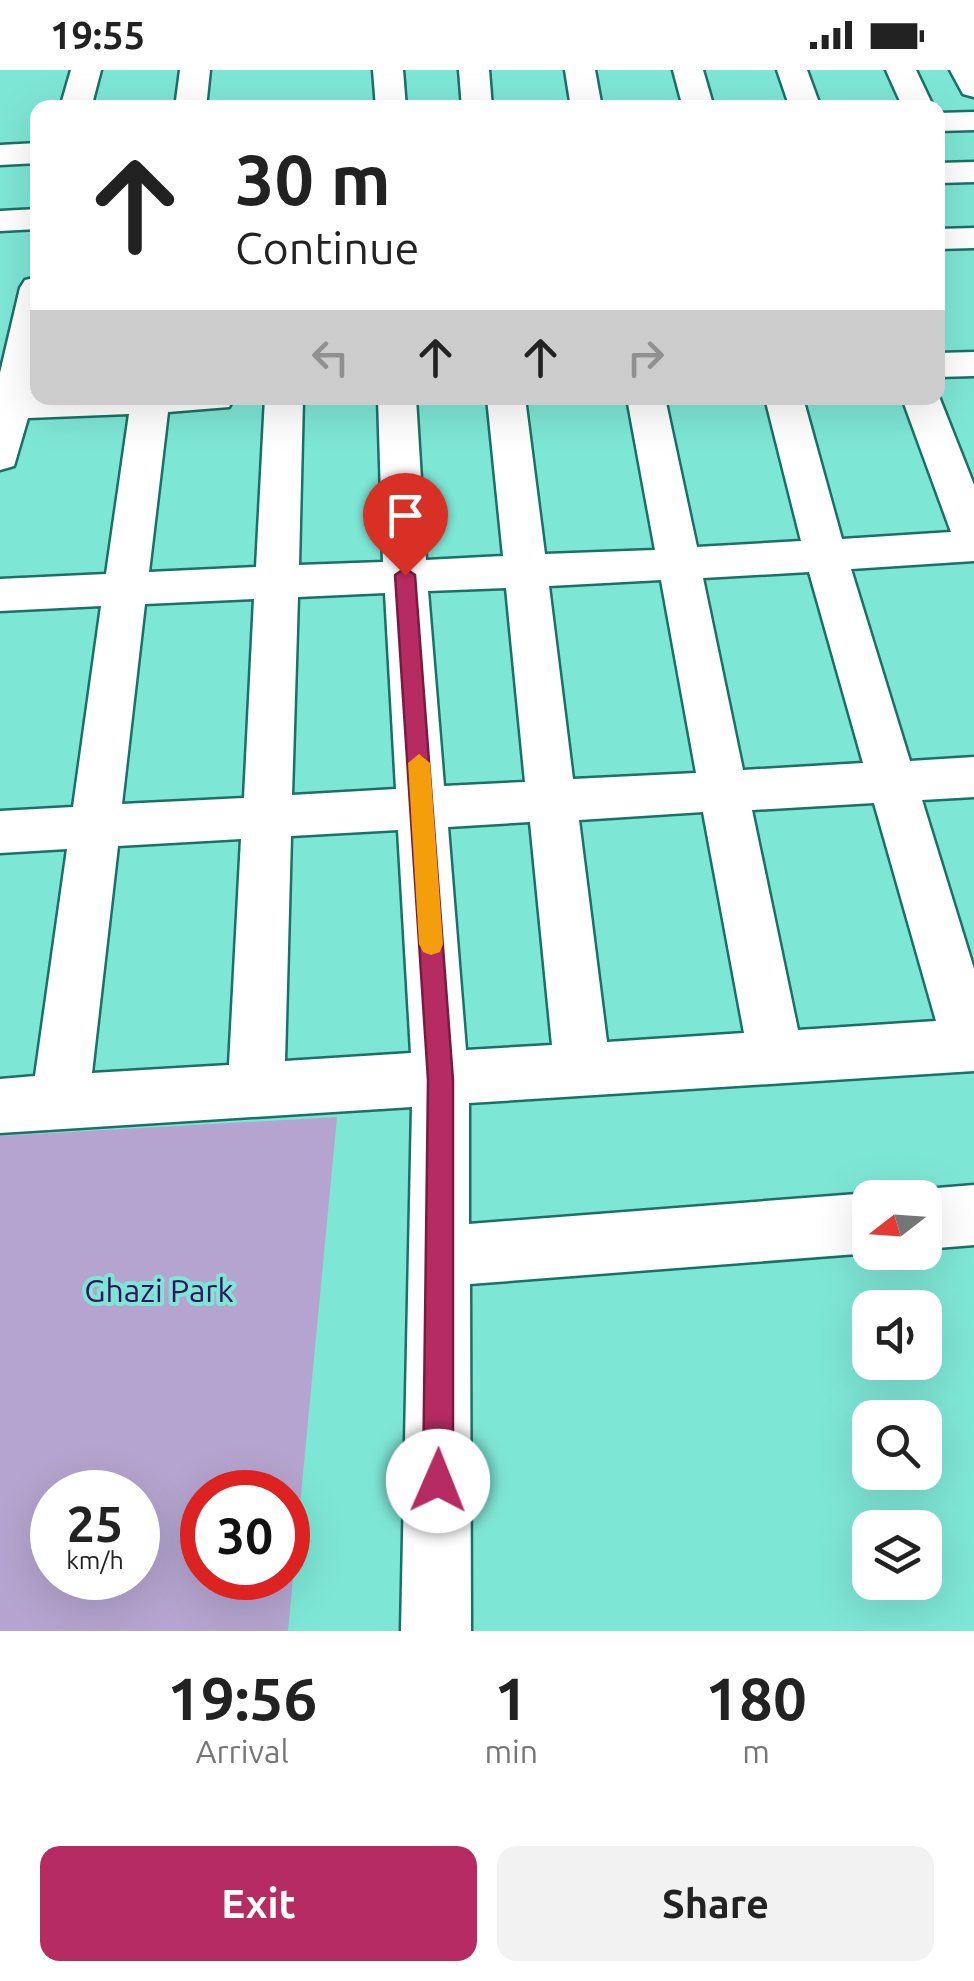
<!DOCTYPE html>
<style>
:root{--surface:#fff;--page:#f2f2f2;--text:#222;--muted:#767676;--accent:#b72b63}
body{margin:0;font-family:Ubuntu,sans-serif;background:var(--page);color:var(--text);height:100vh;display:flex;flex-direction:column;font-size:38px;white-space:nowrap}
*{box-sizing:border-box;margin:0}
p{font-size:32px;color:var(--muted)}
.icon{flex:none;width:55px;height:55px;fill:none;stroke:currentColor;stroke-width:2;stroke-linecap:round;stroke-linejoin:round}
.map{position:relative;height:1561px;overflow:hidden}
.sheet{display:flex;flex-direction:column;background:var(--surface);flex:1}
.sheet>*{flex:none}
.banner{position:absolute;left:30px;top:30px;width:915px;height:305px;border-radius:20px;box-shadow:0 10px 40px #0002;background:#fff;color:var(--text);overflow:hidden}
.needle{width:65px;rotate:253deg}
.fabs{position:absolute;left:852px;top:1110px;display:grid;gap:20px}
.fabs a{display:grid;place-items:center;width:90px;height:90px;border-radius:20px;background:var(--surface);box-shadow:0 10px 40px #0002;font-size:50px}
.speed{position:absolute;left:30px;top:1400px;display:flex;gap:20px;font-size:50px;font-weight:700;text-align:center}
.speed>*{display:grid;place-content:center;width:130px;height:130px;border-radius:50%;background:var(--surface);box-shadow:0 10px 40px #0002;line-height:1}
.speed small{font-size:25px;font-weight:400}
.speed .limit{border:15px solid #d22;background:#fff;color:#111}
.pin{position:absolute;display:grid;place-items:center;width:85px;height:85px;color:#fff;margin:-102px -42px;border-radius:50% 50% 50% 0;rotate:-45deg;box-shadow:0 0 10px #0007}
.pin .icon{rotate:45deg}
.me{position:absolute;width:110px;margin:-55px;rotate:1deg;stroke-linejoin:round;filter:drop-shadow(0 0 8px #0008)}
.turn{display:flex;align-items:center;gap:35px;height:210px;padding:0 40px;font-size:45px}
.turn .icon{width:130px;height:130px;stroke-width:2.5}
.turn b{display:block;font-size:70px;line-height:85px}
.lanes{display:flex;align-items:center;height:95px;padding:0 40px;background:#0003;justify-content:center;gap:50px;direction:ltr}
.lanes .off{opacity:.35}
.eta{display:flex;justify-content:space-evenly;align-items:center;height:170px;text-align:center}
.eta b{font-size:60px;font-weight:700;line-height:70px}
.button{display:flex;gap:20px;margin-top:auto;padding:20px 40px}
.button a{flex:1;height:115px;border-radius:20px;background:var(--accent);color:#fff;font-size:40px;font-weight:700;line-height:115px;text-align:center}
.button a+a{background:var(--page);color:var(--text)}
.status{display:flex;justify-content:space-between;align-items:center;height:70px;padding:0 50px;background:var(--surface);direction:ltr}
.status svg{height:28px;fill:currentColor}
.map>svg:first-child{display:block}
.green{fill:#b4a4cf;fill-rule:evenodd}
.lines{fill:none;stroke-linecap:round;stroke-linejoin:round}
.minor-casing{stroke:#1a7165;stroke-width:5}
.minor{fill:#fff;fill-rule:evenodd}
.route{fill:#b72b63;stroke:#771c40;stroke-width:2.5}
.slow{fill:#f59e0b}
.labels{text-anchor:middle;stroke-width:8;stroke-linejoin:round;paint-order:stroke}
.near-park-label{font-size:32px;fill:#390f60;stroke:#7ee6d5}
</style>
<div class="status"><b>19:55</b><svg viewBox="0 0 49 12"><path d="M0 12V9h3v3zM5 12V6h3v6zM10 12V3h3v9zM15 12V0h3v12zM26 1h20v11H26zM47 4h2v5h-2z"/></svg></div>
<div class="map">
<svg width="974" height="1561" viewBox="0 0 974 1561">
<rect width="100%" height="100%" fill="#7ee6d5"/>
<!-- green -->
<path class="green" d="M337 1047 288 1561H0V1066ZM52 1422H138V1508H52ZM202 1422H288V1508H202Z"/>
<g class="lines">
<defs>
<g id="minor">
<path d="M71 0H101L91 38H60Z"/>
<path d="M180 0H210L206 38H175Z"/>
<path d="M373 0H403L406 38H376Z"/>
<path d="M459 0H489L492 38H462Z"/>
<path d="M565 0H595L602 38H571Z"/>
<path d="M673 0H703L714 38H683Z"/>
<path d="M777 0H807L821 38H790Z"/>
<path d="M886 0H916L934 38H903Z"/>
<path d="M950 0H974V27L963 24Z"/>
<path d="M974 42V60L938 61V43Z"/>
<path d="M38 73V93L0 95V75Z"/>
<path d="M974 92V112L938 113V93Z"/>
<path d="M38 139V159L0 161V141Z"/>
<path d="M974 158V178L938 179V159Z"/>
<path d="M38 207V304L34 322H38V328H234L229 337 168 342 149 502 256 497 265 328H303L299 495 383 492 378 328H416L426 490 503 486 487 328H525L545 484 655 480 627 328H665L697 477 801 471 765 328H803L842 469 951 462 902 328H938V324L974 415V491L851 499 910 691 974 687V727L922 730 974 899V1001L469 1033V1154L870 1123 880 1128H870V1183L470 1214 471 1561H401L412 1037 0 1063V1009L35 1006 67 779 0 783V741L73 737 101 536 0 541V509L106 504 129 344 28 348 14 396 0 400V303L20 218 25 210ZM809 502 863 693 743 700 703 508ZM661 510 696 703 573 709 549 516ZM506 518 525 712 444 716 428 521ZM385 523 396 719 292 725 298 527ZM254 529 244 728 122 734 145 534ZM874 733 936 951 798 960 752 740ZM703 742 744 963 607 972 579 750ZM530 752 552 975 466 980 448 757ZM398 760 411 983 285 991 291 766ZM241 769 229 995 92 1003 118 776Z"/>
<path d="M974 282V306L938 307V283Z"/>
<path d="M974 1115V1175L925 1179V1128H905L925 1119Z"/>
</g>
</defs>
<!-- minor casing -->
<use href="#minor" class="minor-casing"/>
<!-- minor -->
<use href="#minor" class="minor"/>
</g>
<!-- route -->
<path class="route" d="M405 498 415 505 453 1010V1411L449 1422 438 1426 427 1422 423 1411 428 1010 395 505Z"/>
<!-- slow -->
<path class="slow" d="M419 684 430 693 443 874 440 882 431 885 423 882 419 874 408 693Z"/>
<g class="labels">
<!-- near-park labels -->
<g class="near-park-label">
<text x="159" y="1232">Ghazi Park</text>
</g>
</g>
</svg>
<div class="fabs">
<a><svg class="needle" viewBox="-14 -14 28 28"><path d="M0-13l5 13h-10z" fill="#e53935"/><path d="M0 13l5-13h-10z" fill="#767676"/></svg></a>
<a><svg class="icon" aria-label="sound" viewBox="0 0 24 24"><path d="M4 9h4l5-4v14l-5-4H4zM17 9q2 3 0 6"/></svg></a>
<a><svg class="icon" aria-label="search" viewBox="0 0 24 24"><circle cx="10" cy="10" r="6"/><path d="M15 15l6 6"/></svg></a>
<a><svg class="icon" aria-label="layers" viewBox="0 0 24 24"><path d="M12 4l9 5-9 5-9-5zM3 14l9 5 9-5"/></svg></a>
</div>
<div class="speed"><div>25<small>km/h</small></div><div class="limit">30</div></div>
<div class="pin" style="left:405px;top:505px;background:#d93025"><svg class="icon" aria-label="arrive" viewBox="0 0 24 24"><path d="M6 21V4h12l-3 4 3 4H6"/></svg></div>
<svg class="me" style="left:438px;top:1411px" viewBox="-20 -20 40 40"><circle r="19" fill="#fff"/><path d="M0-13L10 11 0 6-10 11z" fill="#b72b63"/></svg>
<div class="banner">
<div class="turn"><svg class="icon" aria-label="ahead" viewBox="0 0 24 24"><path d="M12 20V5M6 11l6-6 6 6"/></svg><div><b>30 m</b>Continue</div></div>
<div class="lanes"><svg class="icon off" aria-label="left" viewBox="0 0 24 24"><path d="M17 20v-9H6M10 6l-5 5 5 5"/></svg><svg class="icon" aria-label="ahead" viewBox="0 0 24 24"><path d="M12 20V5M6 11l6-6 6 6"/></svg><svg class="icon" aria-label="ahead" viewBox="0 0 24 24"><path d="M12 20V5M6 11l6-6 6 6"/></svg><svg class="icon off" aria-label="right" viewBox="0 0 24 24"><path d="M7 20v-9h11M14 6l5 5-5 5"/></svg></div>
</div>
</div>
<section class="sheet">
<div class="eta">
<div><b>19:56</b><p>Arrival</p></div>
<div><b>1</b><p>min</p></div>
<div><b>180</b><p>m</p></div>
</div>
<div class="button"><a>Exit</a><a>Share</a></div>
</section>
